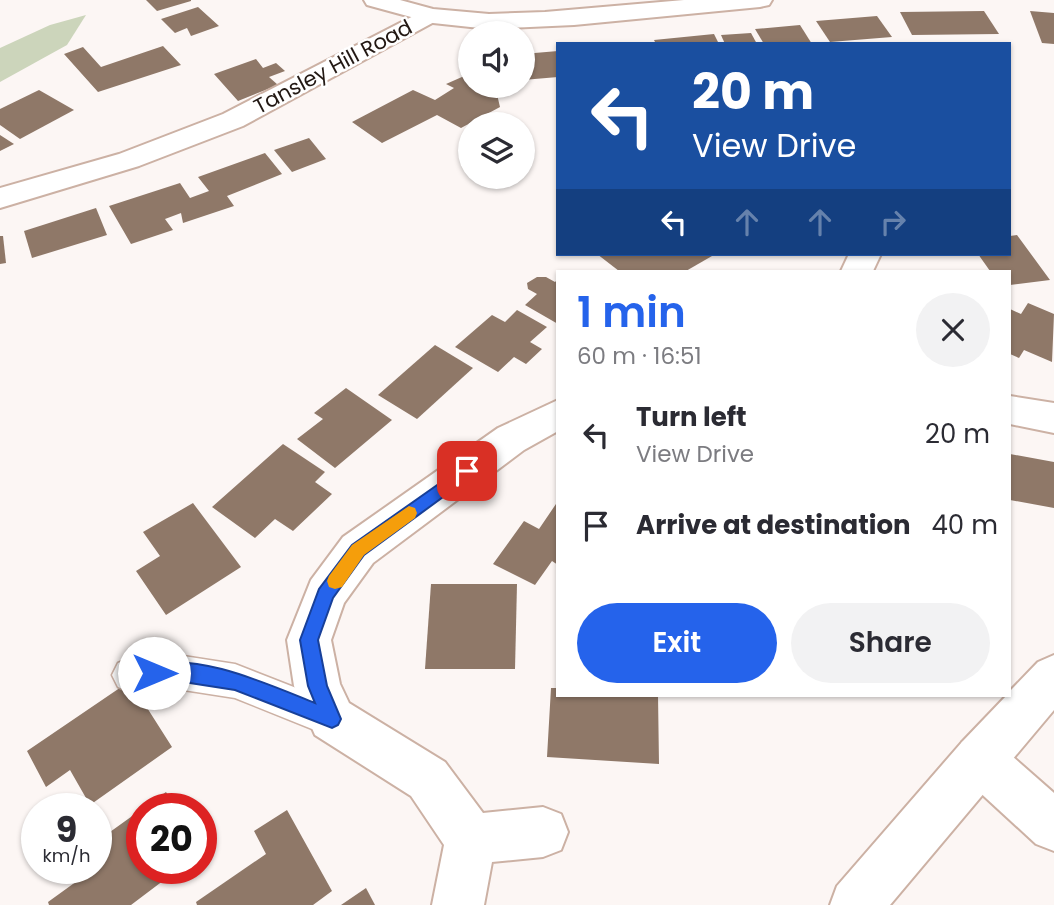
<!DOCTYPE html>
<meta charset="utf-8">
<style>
:root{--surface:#fff;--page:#f2f2f3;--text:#2b2b33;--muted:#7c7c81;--accent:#2563eb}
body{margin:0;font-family:Poppins,sans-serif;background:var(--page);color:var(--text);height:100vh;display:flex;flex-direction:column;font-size:26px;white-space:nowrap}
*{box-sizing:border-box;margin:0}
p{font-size:23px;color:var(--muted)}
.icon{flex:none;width:38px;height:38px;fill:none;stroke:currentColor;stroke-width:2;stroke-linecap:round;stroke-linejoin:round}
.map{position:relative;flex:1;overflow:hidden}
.side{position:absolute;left:556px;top:270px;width:455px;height:427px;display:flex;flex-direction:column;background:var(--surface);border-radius:0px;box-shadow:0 2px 5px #0004}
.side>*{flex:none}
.guide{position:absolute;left:556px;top:42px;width:455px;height:214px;border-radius:0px;box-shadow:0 2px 5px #0004;background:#1a4fa0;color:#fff;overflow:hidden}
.controls{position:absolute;left:458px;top:21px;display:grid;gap:14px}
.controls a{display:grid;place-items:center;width:77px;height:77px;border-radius:50%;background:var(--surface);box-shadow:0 2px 5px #0004;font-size:35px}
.speed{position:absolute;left:21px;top:793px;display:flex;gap:14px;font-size:35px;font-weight:700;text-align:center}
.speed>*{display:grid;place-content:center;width:91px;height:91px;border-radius:50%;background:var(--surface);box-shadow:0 2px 5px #0004;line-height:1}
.speed small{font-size:18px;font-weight:400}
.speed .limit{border:10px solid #d22;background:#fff;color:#111}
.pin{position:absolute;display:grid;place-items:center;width:60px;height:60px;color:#fff;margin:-30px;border-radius:14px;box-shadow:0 4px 10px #0006}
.me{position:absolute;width:77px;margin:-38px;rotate:90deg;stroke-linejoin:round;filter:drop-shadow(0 0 5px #0008)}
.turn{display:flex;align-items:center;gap:24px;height:147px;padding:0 21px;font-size:32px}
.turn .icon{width:91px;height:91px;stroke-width:2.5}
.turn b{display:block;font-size:49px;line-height:60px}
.lanes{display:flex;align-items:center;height:66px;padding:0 21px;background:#0003;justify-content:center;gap:35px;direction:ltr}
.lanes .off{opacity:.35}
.round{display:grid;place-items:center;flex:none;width:74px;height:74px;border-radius:37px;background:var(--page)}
.head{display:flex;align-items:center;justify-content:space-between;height:119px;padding:0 21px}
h1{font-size:42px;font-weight:600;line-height:52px;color:var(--accent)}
.primary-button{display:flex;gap:14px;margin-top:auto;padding:14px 21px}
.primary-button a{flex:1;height:80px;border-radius:42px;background:var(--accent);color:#fff;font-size:28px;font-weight:600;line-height:80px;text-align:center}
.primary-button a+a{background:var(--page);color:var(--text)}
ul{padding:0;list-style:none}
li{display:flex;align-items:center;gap:21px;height:91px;padding:0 21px}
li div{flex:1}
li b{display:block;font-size:26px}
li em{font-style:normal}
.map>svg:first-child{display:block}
.green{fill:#ccd5bb}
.building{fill:#8f7868}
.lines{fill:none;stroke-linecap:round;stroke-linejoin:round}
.service-casing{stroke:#ccb1a4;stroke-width:3}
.minor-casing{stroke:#ccb1a4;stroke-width:4}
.tertiary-casing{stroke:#ccb1a4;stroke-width:4}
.service{fill:#fff;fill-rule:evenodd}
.minor{fill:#fff;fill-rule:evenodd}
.tertiary{fill:#fff;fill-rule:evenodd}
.route{fill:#2563eb;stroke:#184099;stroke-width:2}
.slow{fill:#f59e0b}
.labels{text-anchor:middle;stroke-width:5;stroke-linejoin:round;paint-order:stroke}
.far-street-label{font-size:21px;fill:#221813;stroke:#fff}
</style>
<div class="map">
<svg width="1054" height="905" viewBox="0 0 1054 905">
<rect width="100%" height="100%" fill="#fcf6f4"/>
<!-- green -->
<path class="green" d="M86 15 67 45 0 82V48L50 25Z"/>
<!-- building -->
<g class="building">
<path d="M146 0H191V1L157 11Z"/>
<path d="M198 7 219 26 191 36 187 28 175 33 161 19Z"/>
<path d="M984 11 999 34 912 35 900 12Z"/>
<path d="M1030 11 1054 13V44L1042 43Z"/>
<path d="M877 16 892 37 830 42 816 21Z"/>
<path d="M800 25 812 44H764L755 29Z"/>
<path d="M751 33 757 44H725L721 35Z"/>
<path d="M714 34 719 44H656L654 40Z"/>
<path d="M163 46 181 65 98 92 64 54 83 47 101 67Z"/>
<path d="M558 51V77L523 80V54Z"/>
<path d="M256 59 263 68 276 63 285 71 269 77 278 85 238 101 214 74Z"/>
<path d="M471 73V86H495L500 107 461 128 437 115 382 143 352 122 413 90 435 100 454 88 446 84Z"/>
<path d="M39 90 74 110 20 139 0 125V109Z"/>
<path d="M0 135 14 144 0 151Z"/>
<path d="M309 138 326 159 292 172 274 150Z"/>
<path d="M265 153 282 174 227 196 234 206 183 223 181 213 165 219 173 230 131 244 109 206 180 183 190 198 209 191 198 177Z"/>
<path d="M96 208 107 235 32 258 24 231Z"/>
<path d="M1017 235 1050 280 1010 285V271H990L978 254H1010V236Z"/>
<path d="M0 236H3L6 263 0 264Z"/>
<path d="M597 254H708L712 256 686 271H619Z"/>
<path d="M537 277H546L555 282 558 279V324L525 305 537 294 528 289 527 283Z"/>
<path d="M1028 303 1054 314 1052 362 1024 350 1019 358 1010 354V309L1021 314Z"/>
<path d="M517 310 547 327 530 342 542 349 526 364 514 357 498 372 455 347 492 315 505 322Z"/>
<path d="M435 345 473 368 417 419 378 395Z"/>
<path d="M346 388 392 420 335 468 297 439 323 419 314 413Z"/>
<path d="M283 444 325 472 315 482 332 494 293 531 275 519 255 538 212 507Z"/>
<path d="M1010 454 1054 462V508L1010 500Z"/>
<path d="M558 501V565L552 561 535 585 493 564 524 521 539 529Z"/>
<path d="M193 503 241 567 166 615 136 571 160 556 143 532Z"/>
<path d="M431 584H517L515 669H425Z"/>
<path d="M130 681 172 747 90 805 70 770 46 787 27 751Z"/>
<path d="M551 688H558V695H658L659 764 547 757Z"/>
<path d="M166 792 176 808H143Z"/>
<path d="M142 809V868H180L131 905H49L48 902 84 876 80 868H96V842Z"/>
<path d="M287 810 332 891 313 905H197L196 902 266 854 254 831Z"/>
<path d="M366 888 375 905H341Z"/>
</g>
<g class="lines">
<defs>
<path id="service" d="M177 655 235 664 345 707 350 719 345 731 332 737 235 698 177 689 130 692 118 687 112 675 118 663 130 658Z"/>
<g id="minor">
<path d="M427 9 436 11 439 16 436 21 243 126 139 166 0 208V188L119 154 223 114Z"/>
<path d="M849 254H881L873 271H841Z"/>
<path d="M1010 396 1054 403V433L1010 424Z"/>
<path d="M558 400V431L524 450 373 563 344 603 331 640 340 684 349 703 445 762 483 813 543 807 561 814 568 832 561 850 543 857 492 862 484 905H432L444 845 411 796 315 735 294 686 287 640 311 580 343 537 498 428Z"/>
<path d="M979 735 996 742 1054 793V851L1036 844 962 776 955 759 962 742Z"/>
</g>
<g id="tertiary">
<path d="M364 0H400L433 9 489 14 545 12 684 0H772L769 5 760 7 574 25 489 29 433 23 367 5Z"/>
<path d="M1054 655V710L890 905H830L837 886 962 742 1007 695H1010V691L1038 662Z"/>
</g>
</defs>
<!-- service casing -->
<use href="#service" class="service-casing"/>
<!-- minor casing -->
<use href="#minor" class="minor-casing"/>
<!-- tertiary casing -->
<use href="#tertiary" class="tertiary-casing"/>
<!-- service -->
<use href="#service" class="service"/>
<!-- minor -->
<use href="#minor" class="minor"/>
<!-- tertiary -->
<use href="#tertiary" class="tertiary"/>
</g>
<!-- route -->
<path class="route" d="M467 464 473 466 476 471 473 475 364 555 333 598 318 640 327 686 341 719 338 725 332 728 235 690 177 681 154 682 147 680 144 673 147 667C192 649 272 686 315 703L308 686 300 640 319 589 352 545Z"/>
<!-- slow -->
<path class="slow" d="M409 506 415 508 417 513 415 518 364 555 342 587 335 589 329 587 327 581 329 576 352 545Z"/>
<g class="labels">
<!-- far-street labels -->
<g class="far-street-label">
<text transform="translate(333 67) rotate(-28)" y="7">Tansley Hill Road</text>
</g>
</g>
</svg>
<div class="controls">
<a><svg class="icon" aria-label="sound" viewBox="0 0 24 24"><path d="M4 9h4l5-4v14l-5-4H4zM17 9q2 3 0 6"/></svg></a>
<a><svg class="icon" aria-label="layers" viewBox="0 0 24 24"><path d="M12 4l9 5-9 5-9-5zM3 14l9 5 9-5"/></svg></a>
</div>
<div class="speed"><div>9<small>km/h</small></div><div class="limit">20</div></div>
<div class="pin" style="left:467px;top:471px;background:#d93025"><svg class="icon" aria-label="arrive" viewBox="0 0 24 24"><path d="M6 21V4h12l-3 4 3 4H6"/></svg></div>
<svg class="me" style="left:154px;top:673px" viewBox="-20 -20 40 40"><circle r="19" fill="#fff"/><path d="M0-13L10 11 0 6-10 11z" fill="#2563eb"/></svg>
<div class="guide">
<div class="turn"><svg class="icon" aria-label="left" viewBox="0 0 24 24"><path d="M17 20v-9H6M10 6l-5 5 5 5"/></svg><div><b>20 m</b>View Drive</div></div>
<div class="lanes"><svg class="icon" aria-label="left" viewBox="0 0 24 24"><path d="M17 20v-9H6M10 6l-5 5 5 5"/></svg><svg class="icon off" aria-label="ahead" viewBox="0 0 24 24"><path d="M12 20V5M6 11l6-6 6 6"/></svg><svg class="icon off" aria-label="ahead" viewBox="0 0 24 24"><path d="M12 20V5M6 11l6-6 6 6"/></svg><svg class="icon off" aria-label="right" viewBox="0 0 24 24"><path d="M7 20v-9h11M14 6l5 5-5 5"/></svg></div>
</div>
<section class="side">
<div class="head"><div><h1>1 min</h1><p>60 m · 16:51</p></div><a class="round"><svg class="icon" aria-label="close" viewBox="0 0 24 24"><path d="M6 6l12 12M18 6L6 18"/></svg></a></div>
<ul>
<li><svg class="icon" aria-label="left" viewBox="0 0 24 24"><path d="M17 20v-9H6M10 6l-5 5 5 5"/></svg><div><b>Turn left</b><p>View Drive</p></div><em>20 m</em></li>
<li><svg class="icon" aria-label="arrive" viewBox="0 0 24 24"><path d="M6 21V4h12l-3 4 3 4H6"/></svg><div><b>Arrive at destination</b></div><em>40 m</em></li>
</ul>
<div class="primary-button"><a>Exit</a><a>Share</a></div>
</section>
</div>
